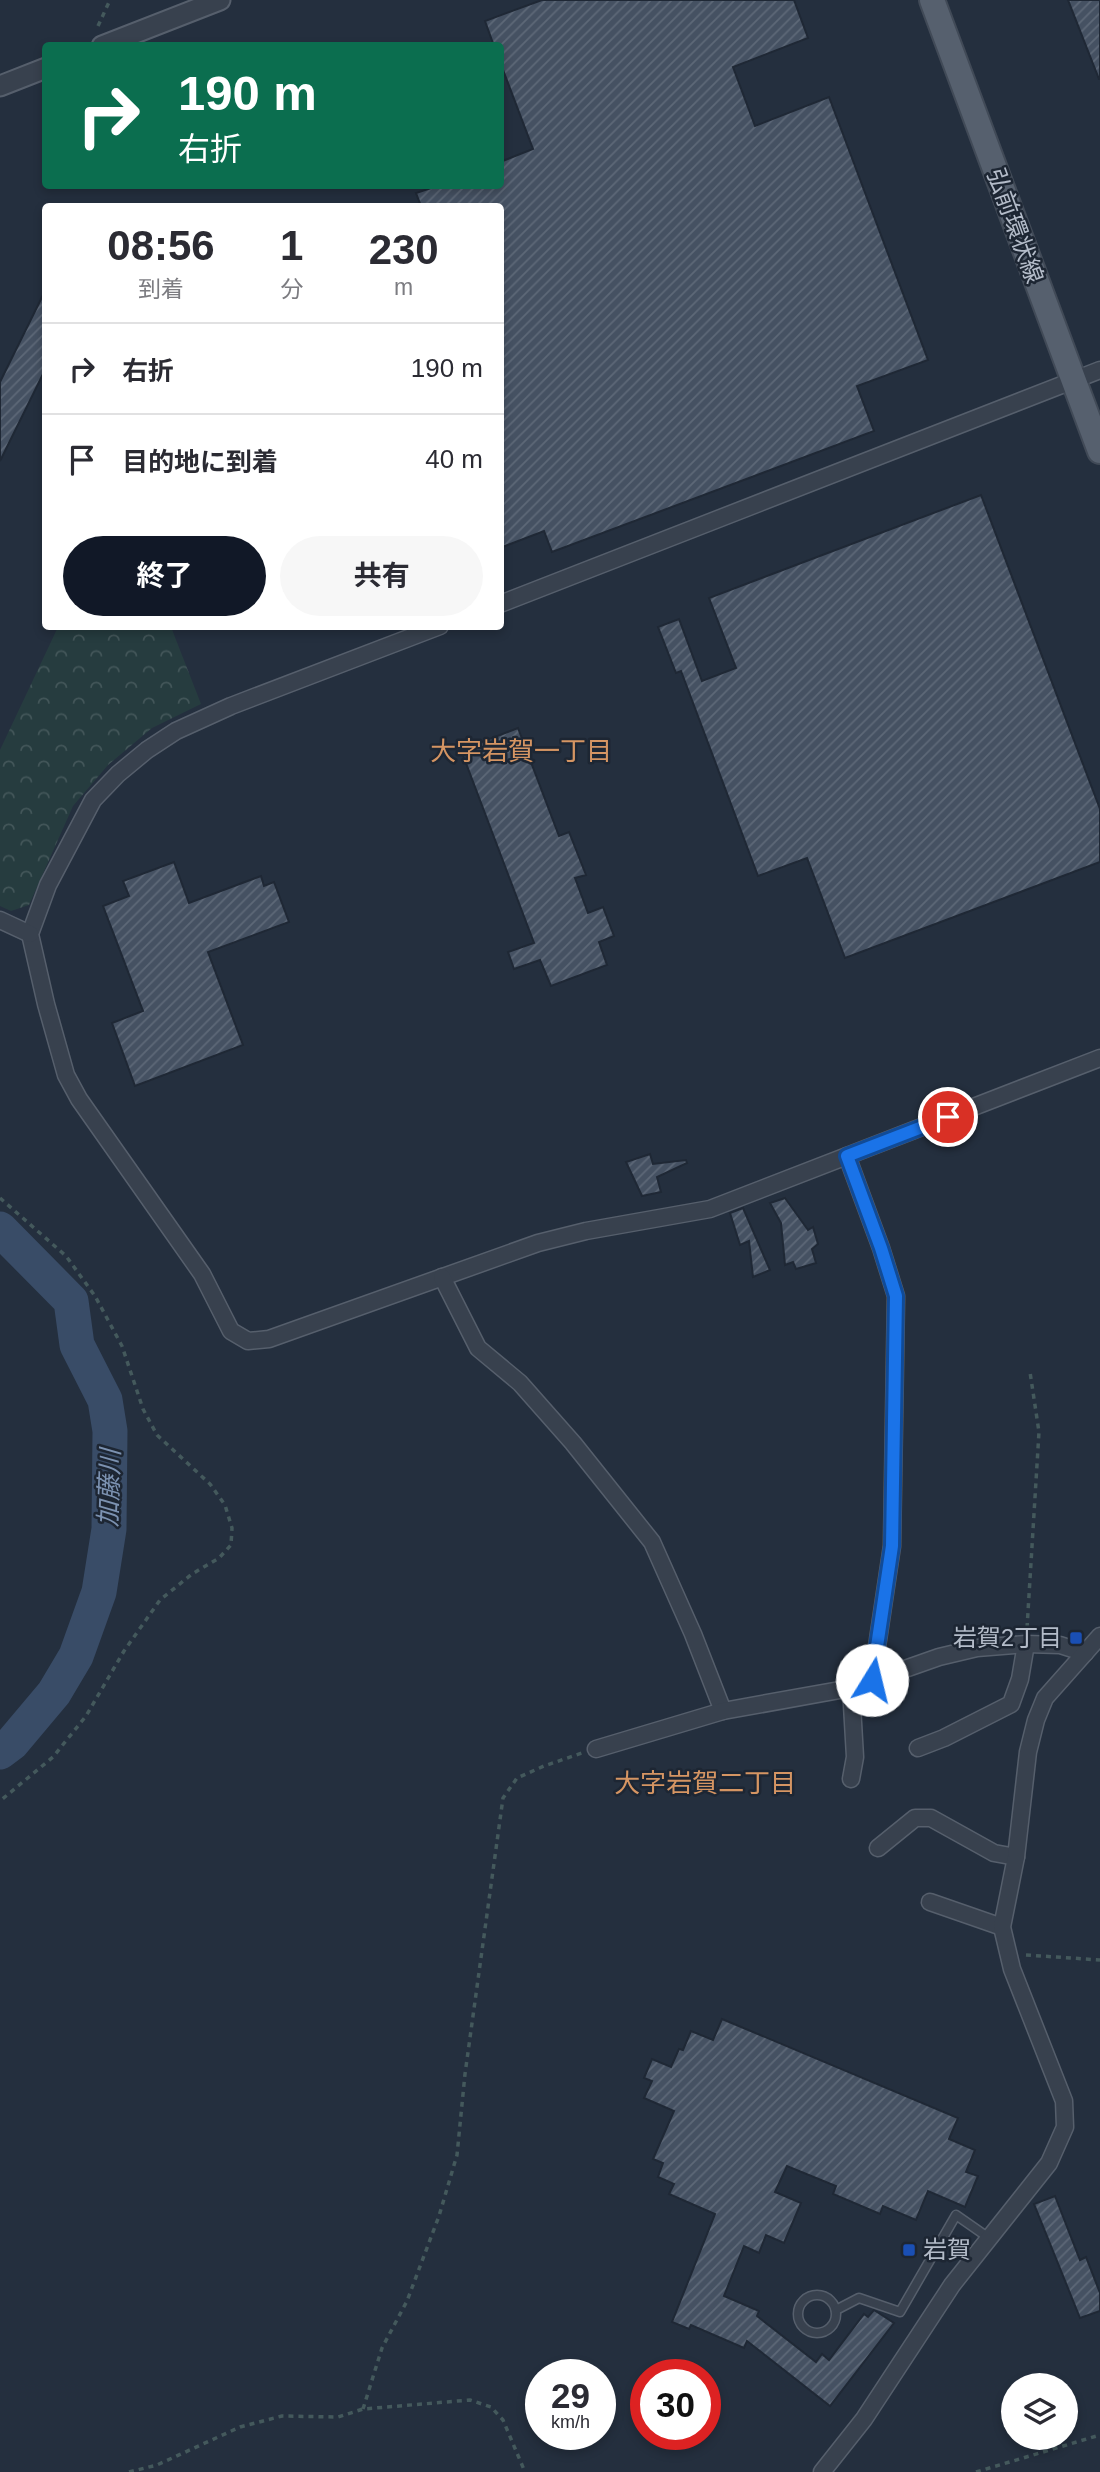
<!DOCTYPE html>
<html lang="ja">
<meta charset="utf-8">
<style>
:root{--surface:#fff;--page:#f7f7f7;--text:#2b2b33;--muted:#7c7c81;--line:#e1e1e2;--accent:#111827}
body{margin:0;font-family:Arial,"Noto Sans JP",sans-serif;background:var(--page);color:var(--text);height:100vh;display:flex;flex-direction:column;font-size:26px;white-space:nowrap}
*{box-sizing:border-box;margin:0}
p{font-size:23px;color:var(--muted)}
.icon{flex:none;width:38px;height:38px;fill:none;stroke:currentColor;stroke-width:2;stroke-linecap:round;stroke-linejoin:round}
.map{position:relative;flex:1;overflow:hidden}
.sheet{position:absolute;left:42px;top:203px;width:462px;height:427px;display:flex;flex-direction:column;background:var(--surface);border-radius:7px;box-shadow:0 4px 10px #0003}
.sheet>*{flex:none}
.guide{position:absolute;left:42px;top:42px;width:462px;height:147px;border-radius:7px;box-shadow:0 4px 10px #0003;background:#0b6e4f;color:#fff;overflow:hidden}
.controls{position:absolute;left:1001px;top:2373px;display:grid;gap:14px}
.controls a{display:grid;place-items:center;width:77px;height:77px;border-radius:50%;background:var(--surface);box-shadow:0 4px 10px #0003;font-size:35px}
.speed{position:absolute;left:525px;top:2359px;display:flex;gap:14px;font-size:35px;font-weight:700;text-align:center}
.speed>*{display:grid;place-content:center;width:91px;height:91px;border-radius:50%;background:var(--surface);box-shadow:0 4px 10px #0003;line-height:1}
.speed small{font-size:18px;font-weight:400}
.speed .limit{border:10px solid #d22;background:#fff;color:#111}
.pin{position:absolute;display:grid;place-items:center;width:60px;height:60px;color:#fff;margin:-30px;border:4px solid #fff;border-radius:50%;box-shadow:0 2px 7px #0007}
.me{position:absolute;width:77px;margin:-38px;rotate:9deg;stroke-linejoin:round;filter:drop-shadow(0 0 5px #0008)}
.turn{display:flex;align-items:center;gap:24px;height:147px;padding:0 21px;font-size:32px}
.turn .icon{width:91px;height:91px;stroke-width:2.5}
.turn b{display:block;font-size:49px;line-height:60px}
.eta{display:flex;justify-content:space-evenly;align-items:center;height:119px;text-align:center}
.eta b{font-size:42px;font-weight:700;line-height:49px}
.button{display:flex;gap:14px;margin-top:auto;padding:14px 21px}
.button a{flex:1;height:80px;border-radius:42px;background:var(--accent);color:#fff;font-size:28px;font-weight:700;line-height:80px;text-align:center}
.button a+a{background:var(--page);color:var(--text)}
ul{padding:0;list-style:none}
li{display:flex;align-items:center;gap:21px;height:91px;padding:0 21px;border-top:2px solid var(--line)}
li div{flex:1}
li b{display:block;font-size:26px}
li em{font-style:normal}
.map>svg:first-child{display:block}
.park{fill:url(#park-crowns)}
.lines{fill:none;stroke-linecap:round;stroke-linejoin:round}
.river{stroke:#394c67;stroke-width:35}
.building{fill:url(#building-hatch);stroke:#1f2835;stroke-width:2}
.service-casing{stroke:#565f6c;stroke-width:11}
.minor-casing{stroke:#565f6c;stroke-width:19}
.tertiary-casing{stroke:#565f6c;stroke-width:23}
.primary-casing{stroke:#414a57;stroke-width:28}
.path{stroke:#44595c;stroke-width:3.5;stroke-dasharray:5 5;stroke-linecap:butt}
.service{stroke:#38414e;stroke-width:8}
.minor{stroke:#38414e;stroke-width:16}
.tertiary{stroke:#38414e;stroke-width:19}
.primary{stroke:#56606e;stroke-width:24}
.route-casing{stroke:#114b97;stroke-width:18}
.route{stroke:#1a73e8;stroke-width:12}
.transit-dot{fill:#1a4fb4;stroke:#1d2633;stroke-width:2.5}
.labels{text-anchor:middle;stroke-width:5;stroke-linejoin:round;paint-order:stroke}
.street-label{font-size:24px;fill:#b4bcc9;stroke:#1d2633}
.poi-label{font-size:24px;fill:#b4bcc9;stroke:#1d2633;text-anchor:end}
.neighbourhood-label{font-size:26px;fill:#d59563;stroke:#1d2633}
.water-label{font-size:26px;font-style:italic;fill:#7c92b1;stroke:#1d2633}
</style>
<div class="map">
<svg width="1100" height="2472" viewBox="0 0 1100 2472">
<defs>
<pattern id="park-crowns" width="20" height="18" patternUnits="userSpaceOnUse" patternTransform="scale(1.75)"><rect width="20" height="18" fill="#263c3f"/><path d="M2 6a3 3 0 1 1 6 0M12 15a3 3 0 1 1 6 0" fill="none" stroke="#435659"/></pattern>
<pattern id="building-hatch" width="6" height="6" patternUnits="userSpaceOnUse" patternTransform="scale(1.75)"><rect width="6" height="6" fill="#455162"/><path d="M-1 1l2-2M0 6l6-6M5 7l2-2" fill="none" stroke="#5d6877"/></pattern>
</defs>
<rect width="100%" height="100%" fill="#242f3e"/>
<!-- park -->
<path class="park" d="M58 627H171L201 704 152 728 108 765 73 806 29 905 11 911 0 906V750Z"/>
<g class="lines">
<!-- river -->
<path class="river" d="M0 1229 71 1301 77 1345 105 1400 110 1431 109 1529 99 1592 76 1656 54 1693 12 1743 0 1752"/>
</g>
<!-- building -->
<g class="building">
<path d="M542 0H794L808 38 733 67 755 126 829 97 928 360 857 386 874 431 552 552 544 531 500 548V206H421L416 193 437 186H500V162L533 149 500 62V46H494L485 21Z"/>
<path d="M1068 0H1100V79H1099Z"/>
<path d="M46 289V368L0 461V382Z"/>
<path d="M981 495 1100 809V862L845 958 807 858 758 876 681 671 676 673 658 627 679 619 702 681 736 668 709 598Z"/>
<path d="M518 728 559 836 569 832 586 875 575 878 588 913 603 907 614 936 599 942 607 965 551 986 540 960 514 969 508 952 534 943 461 750Z"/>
<path d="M174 862 189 903 261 876 264 886 274 882 289 922 208 952 243 1045 135 1086 112 1023 143 1011 103 906 129 896 123 881Z"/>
<path d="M650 1154 653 1164 686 1160 687 1163 657 1177 661 1192 642 1196 626 1162Z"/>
<path d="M785 1198 808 1230 813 1227 818 1244 812 1249 816 1263 796 1269 793 1262 785 1265 781 1223 770 1203Z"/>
<path d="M743 1208 770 1270 753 1277 749 1241 740 1245 730 1213Z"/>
<path d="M722 2019 958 2118 949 2139 975 2150 966 2172 978 2176 965 2207 928 2191 916 2220 883 2206 880 2214 833 2194 836 2186 787 2166 775 2192 801 2203 784 2243 766 2235 759 2253 744 2246 724 2296 759 2311 757 2316 816 2362 822 2354 829 2360 864 2314 868 2317 874 2310 894 2323 830 2406 747 2341 744 2348 691 2325 689 2329 672 2322 715 2214 669 2194 674 2184 658 2177 663 2163 653 2159 674 2111 644 2098 652 2081 644 2078 652 2059 671 2067 679 2049 683 2050 691 2031 713 2040Z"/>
<path d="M1055 2196 1080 2260 1086 2257 1100 2293V2311L1080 2318 1034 2204Z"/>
</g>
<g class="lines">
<defs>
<g id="service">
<circle cx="817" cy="2314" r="19"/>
<path d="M836 2310 859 2298 900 2312 956 2215 989 2238"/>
</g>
<g id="minor">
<path d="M500 604 1100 370"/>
<path d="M440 626 231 706 176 731 147 750 118 774 93 800 48 885 30 934 46 1004 66 1075 79 1099 202 1274 231 1331 248 1341 269 1339 538 1243 586 1231 710 1209 1100 1058"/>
<path d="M0 920 30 934"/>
<path d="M847 1156 881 1248 896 1296 892 1546 872 1680"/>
<path d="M442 1277 478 1348 520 1383 573 1443 652 1542 693 1634 723 1711"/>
<path d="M851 1688 855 1757 851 1779"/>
<path d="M918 1748 944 1738 1011 1704 1020 1679 1026 1644"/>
<path d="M596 1749 723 1711 851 1688 939 1657 977 1648 1026 1644 1060 1645 1085 1653"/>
<path d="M878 1848 915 1818H931L994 1853 1016 1857"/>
<path d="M930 1902 1002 1927"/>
<path d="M822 2472 864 2419 952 2285 1049 2163 1065 2127 1064 2101 1012 1969 1002 1927 1016 1857 1028 1752 1036 1720 1045 1698 1100 1636"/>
</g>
<g id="tertiary">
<path d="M102 46 220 0"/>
<path d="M0 86 46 68"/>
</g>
<path id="primary" d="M932 0 1100 451"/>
</defs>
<!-- service casing -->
<use href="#service" class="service-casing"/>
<!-- minor casing -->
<use href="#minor" class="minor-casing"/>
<!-- tertiary casing -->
<use href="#tertiary" class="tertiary-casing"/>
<!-- primary casing -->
<use href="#primary" class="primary-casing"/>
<!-- path -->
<g class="path">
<path d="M98 26 110 0"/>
<path d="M0 1198 66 1256 95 1296 122 1346 143 1409 157 1435 210 1484 225 1505 232 1528 231 1545 219 1558 192 1574 160 1600 124 1651 86 1716 53 1757 0 1801"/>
<path d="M1027 1628 1039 1432 1030 1372"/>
<path d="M1026 1955 1100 1960"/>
<path d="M363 2409 382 2348 407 2301 439 2216 457 2155 465 2074 503 1798 517 1778 544 1766 582 1753"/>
<path d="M129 2472 157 2465 240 2427 282 2416 338 2417 363 2409 470 2400 491 2407 503 2420 525 2472"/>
<path d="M976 2472 1100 2435"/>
</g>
<!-- service -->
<use href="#service" class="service"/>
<!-- minor -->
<use href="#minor" class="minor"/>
<!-- tertiary -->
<use href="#tertiary" class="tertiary"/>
<!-- primary -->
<use href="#primary" class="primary"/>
</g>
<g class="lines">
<defs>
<path id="route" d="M872 1680 892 1546 896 1296 881 1248 847 1156 948 1117"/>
</defs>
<!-- route casing -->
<use href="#route" class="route-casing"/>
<!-- route -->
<use href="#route" class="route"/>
</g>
<!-- markers -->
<g class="transit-dot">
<rect x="1069" y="1631" width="14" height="14" rx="3.5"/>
<rect x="902" y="2243" width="14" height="14" rx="3.5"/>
</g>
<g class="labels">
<!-- street labels -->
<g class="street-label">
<text transform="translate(1015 226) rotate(70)" y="8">弘前環状線</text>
</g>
<!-- poi labels -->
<g class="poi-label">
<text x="1062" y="1646">岩賀2丁目</text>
<text x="923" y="2258" text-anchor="start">岩賀</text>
</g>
<!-- neighbourhood labels -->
<g class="neighbourhood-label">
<text x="521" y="760">大字岩賀一丁目</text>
<text x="705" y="1792">大字岩賀二丁目</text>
</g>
<!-- water labels -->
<g class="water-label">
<text transform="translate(109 1488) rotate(-88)" y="9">加藤川</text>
</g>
</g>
</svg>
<div class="controls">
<a><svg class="icon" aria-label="layers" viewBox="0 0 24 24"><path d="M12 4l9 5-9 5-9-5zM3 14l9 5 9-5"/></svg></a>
</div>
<div class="speed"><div>29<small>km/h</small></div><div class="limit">30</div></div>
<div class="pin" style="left:948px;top:1117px;background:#d93025"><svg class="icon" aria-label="arrive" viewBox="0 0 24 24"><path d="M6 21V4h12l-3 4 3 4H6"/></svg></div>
<svg class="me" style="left:872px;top:1680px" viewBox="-20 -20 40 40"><circle r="19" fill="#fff"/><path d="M0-13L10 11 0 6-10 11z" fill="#1a73e8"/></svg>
<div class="guide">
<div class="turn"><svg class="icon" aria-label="right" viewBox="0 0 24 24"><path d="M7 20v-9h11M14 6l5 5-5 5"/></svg><div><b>190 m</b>右折</div></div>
</div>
<section class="sheet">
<div class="eta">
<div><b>08:56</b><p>到着</p></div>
<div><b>1</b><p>分</p></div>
<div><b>230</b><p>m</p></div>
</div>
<ul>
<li><svg class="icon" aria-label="right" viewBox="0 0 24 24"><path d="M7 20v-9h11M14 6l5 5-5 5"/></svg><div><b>右折</b></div><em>190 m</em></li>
<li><svg class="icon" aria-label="arrive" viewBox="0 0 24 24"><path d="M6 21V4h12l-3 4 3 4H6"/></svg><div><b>目的地に到着</b></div><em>40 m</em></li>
</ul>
<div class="button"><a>終了</a><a>共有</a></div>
</section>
</div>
